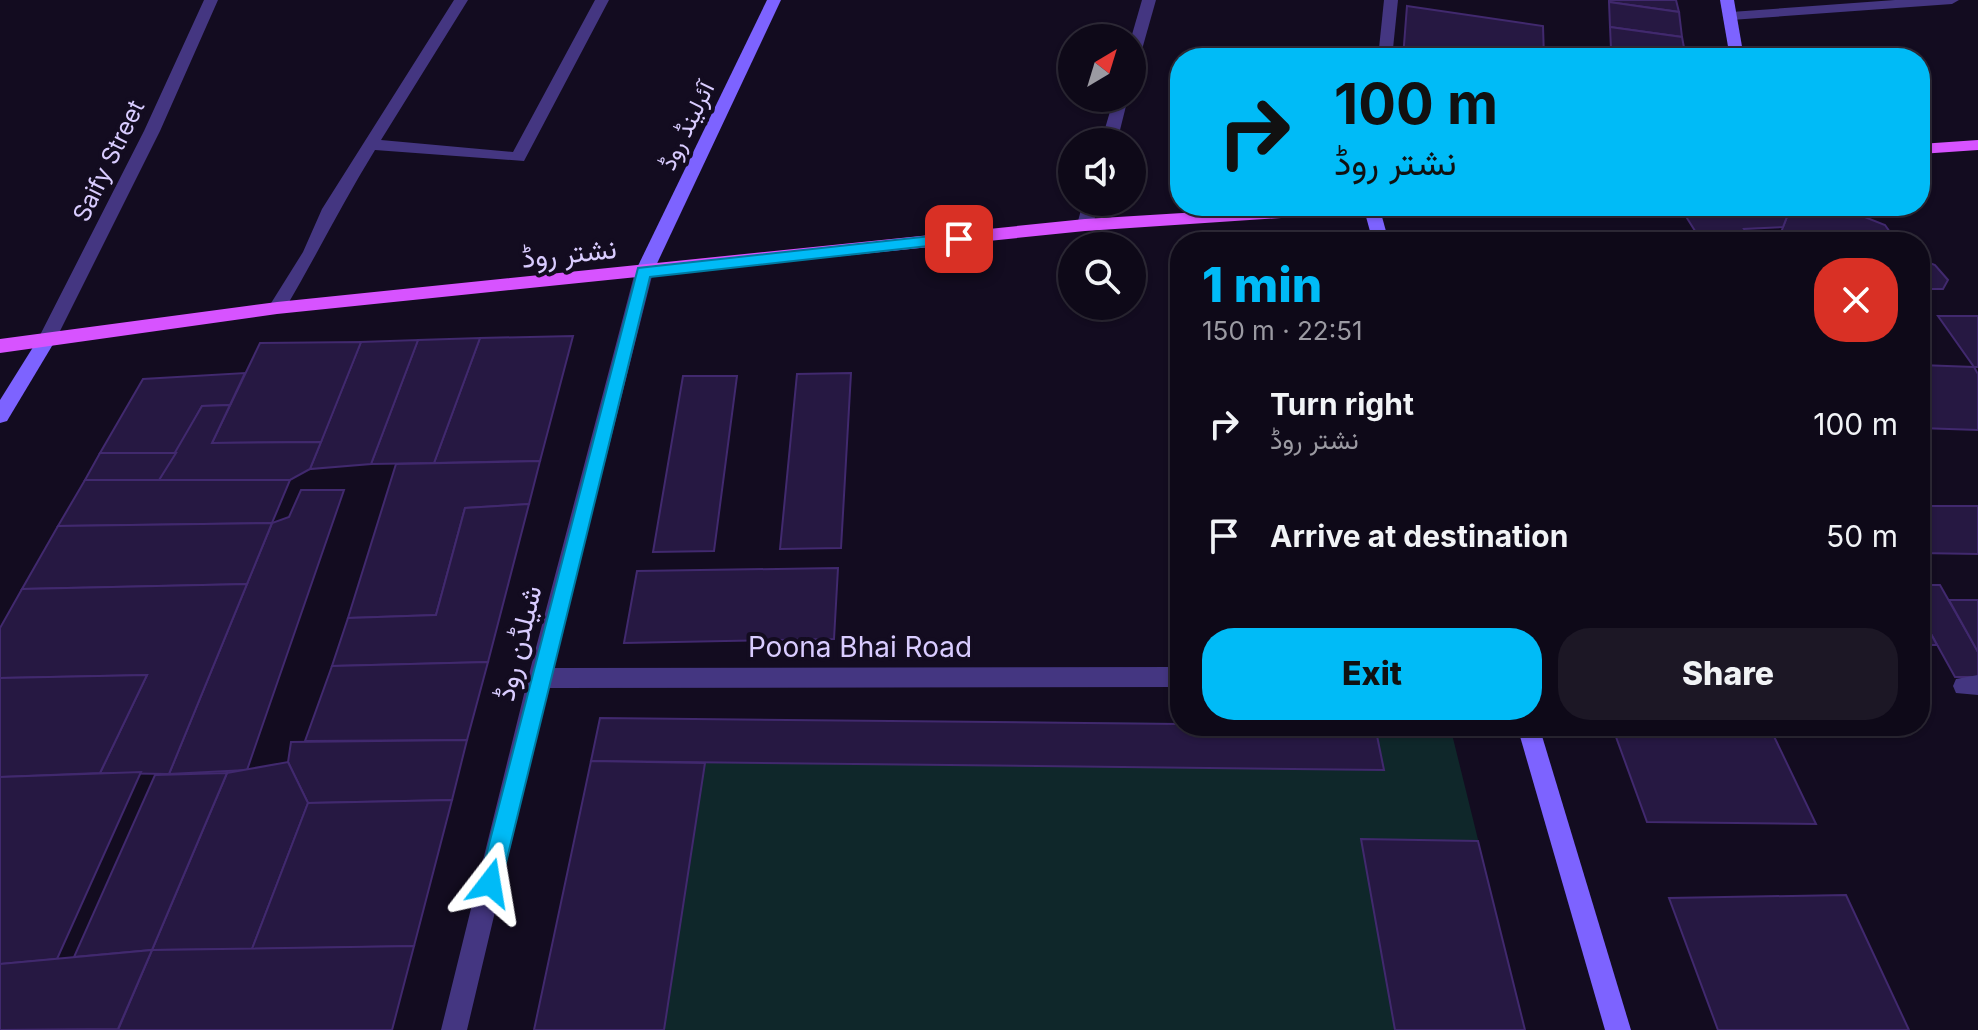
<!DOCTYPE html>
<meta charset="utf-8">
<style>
:root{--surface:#0e0918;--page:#1c1725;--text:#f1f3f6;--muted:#9b9aa2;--line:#2e2a37;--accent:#00bbf7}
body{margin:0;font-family:Inter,Vazirmatn,sans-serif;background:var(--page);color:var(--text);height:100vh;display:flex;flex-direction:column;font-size:30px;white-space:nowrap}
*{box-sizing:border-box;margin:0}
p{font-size:26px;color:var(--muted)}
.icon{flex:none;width:44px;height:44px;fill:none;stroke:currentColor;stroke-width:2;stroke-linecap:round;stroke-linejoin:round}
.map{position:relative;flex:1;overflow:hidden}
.side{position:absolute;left:1170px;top:232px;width:760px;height:504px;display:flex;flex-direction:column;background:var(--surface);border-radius:32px;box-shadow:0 2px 6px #0004,0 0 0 2px var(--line)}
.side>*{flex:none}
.top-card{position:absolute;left:1170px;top:48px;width:760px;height:168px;border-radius:32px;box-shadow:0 2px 6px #0004,0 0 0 2px var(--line);background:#00bbf7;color:#111;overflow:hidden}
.needle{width:52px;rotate:38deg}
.buttons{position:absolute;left:1058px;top:24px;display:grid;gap:16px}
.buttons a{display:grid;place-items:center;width:88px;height:88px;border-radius:50%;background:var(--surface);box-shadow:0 2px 6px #0004,0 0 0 2px var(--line);font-size:40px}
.pin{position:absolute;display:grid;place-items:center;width:68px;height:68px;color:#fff;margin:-34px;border-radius:16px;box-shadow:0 4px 12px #0006}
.me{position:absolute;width:88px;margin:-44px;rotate:14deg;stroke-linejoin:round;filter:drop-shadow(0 0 6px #0008)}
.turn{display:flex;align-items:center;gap:28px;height:168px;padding:0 32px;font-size:36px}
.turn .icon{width:104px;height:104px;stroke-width:2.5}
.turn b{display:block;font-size:56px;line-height:68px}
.round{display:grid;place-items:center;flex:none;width:84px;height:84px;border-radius:32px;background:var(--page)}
.headline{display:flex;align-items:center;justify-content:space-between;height:136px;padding:0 32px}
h1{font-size:48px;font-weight:800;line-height:60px;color:var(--accent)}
.button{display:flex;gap:16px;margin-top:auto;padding:16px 32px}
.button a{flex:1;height:92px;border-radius:32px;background:var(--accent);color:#111;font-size:32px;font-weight:800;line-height:92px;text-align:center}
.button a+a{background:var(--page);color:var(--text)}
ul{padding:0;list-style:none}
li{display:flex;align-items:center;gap:24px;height:112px;padding:0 32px}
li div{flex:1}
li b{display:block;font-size:30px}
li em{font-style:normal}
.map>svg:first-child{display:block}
.green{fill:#0f272a}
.building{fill:#261842;stroke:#41296e;stroke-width:2}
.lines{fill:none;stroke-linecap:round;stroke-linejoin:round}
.street{fill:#443681;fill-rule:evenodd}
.secondary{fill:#7d63ff;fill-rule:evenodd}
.primary{fill:#d753ff;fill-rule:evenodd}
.route{fill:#00bbf7;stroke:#007aa1;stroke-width:2}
.labels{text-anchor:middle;stroke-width:8;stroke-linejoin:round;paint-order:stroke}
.far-street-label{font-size:24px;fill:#d9ccff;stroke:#130c20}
.street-label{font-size:28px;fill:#d9ccff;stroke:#130c20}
</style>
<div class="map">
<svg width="1978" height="1030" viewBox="0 0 1978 1030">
<rect width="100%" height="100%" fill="#130c20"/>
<!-- green -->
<path class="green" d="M600 718 1180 723V726H1450L1525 1030H534Z"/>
<!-- building -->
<g class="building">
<path d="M1609 0H1676L1679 12 1609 2Z"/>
<path d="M1609 2 1679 12 1682 37 1610 27Z"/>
<path d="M1407 6 1543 26 1544 58H1403Z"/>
<path d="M1610 27 1682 37 1686 58 1611 49Z"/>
<path d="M1611 49 1671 58H1611Z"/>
<path d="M1837 206 1885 225 1897 242H1785L1780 235 1790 209Z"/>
<path d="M1790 209 1783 227 1744 229 1753 242H1702L1685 215Z"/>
<path d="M1920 259 1935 265 1948 280 1943 289H1920Z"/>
<path d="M1938 316H1978V367H1974Z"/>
<path d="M573 336 540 461 434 463 480 338Z"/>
<path d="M480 338 434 463 371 464 418 340Z"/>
<path d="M418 340 371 464 310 469 361 342Z"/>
<path d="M361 342 321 442 212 443 260 343Z"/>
<path d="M1920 365 1974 367 1978 374V430L1920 428Z"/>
<path d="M245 373 230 405 202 406 176 453H100L143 379Z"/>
<path d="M851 373 841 548 780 549 797 374Z"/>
<path d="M683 376H737L714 551 653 552Z"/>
<path d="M230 405 212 443 321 442 310 469 290 480H159L202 406Z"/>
<path d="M100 453H176L159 480H85Z"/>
<path d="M540 461 529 504 465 508 436 615 348 618 396 464Z"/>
<path d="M85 480H290L272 523 58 526Z"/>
<path d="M301 490H344L247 770 169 774 272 523 289 517Z"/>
<path d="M529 504 488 662 332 666 348 618 436 615 465 508Z"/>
<path d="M1920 506H1978V554L1920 553Z"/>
<path d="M272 523 247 584 22 589 58 526Z"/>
<path d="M838 568 834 639 624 643 637 571Z"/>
<path d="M247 584 169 774 100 773 147 675 0 678V628L22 589Z"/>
<path d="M1920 585H1940L1978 652V677H1955L1920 614Z"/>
<path d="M1949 600H1978V652Z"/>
<path d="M1920 614 1937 645H1920Z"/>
<path d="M488 662 467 740 305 741 332 666Z"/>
<path d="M147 675 100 773 0 777V678Z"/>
<path d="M600 718 1375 726 1384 770 591 761Z"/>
<path d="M1612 726H1769L1816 824 1647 822Z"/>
<path d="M467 740 452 800 308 803 288 762 291 742Z"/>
<path d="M591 761 705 763 664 1030H534Z"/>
<path d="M288 762 308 803 252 949 152 950 227 773Z"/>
<path d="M141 772 57 959 0 964V777Z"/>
<path d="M227 773 152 950 74 957 155 775Z"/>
<path d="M452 800 414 946 252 949 308 803Z"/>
<path d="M1361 839 1478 841 1525 1030H1395Z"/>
<path d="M1846 895 1909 1030H1718L1669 898Z"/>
<path d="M414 946 392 1030H118L152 950Z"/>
<path d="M152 950 118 1029 0 1030V964Z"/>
</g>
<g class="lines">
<!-- street -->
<g class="street">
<path d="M204 0H218L160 131 55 341 52 346H40L37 341 144 131Z"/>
<path d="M454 0H468L381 140 513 152 595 0H609L524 161 375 150C342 203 315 259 283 312H271L268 308 303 252 322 209Z"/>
<path d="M1142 0H1156L1139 60 1132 64 1131 38Z"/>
<path d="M1384 0H1398L1392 58H1378Z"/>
<path d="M1895 0H1959L1952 4 1731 20 1724 16 1731 12Z"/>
<path d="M1114 98H1128L1117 142H1101Z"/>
<path d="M1083 202H1099L1093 225 1085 231 1077 225Z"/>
<path d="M644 266 653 272 553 668 1180 667V687L548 688 467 1030H441L528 678 635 272Z"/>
<path d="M1978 675V695L1956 693 1953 686 1956 679Z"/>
</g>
<!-- secondary -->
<g class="secondary">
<path d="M767 0H781L653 272 650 276H638L635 272Z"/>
<path d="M1720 0H1734L1744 58H1730Z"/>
<path d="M1363 206H1379L1389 242H1373Z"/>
<path d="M46 334 55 341 7 421 0 423V400L40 336Z"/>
<path d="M1517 726H1539L1631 1030H1605Z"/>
</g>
<!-- primary -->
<g class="primary">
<path d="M1978 140V150L1920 154V144Z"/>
<path d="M1297 206H1392L1384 211 1085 231 277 314 0 353V339L277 302 1085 219Z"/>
</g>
</g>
<!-- route -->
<path class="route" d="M959 233 964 235V242L650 277 501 883 498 891 490 894 482 891 479 883 638 268Z"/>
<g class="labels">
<!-- far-street labels -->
<g class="far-street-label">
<text transform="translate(687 126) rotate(-64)" y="8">آئرلینڈ روڈ</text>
<text transform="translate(109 161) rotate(-64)" y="8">Saify Street</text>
</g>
<!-- street labels -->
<g class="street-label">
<text transform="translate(569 253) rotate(-6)" y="10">نشتر روڈ</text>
<text transform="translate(518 643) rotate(-76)" y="10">شیلڈن روڈ</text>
<text x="860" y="657">Poona Bhai Road</text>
</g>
</g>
</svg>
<div class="buttons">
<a><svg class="needle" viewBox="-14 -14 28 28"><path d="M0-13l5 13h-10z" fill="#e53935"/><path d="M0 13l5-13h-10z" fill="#9b9aa2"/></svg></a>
<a><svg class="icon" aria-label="sound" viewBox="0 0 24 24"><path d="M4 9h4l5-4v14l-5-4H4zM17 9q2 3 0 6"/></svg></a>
<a><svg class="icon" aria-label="search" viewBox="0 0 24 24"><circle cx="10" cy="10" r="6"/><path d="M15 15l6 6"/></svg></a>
</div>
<div class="pin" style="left:959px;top:239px;background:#d93025"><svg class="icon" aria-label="arrive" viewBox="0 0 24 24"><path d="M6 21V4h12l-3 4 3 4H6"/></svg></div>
<svg class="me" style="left:490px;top:883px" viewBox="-20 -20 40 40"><path d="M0-17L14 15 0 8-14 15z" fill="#00bbf7" stroke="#fff" stroke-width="4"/></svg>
<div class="top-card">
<div class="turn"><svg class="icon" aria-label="right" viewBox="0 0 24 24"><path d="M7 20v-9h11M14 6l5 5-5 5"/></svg><div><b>100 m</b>نشتر روڈ</div></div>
</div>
<section class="side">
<div class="headline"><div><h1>1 min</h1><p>150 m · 22:51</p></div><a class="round" style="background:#d93025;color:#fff"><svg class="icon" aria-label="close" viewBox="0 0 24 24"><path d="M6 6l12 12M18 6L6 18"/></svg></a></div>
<ul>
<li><svg class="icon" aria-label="right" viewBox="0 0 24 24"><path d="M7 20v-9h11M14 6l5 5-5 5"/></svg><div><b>Turn right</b><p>نشتر روڈ</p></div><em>100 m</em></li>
<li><svg class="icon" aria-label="arrive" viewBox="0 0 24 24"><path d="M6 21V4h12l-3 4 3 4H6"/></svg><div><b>Arrive at destination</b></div><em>50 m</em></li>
</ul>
<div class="button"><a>Exit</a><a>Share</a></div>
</section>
</div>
